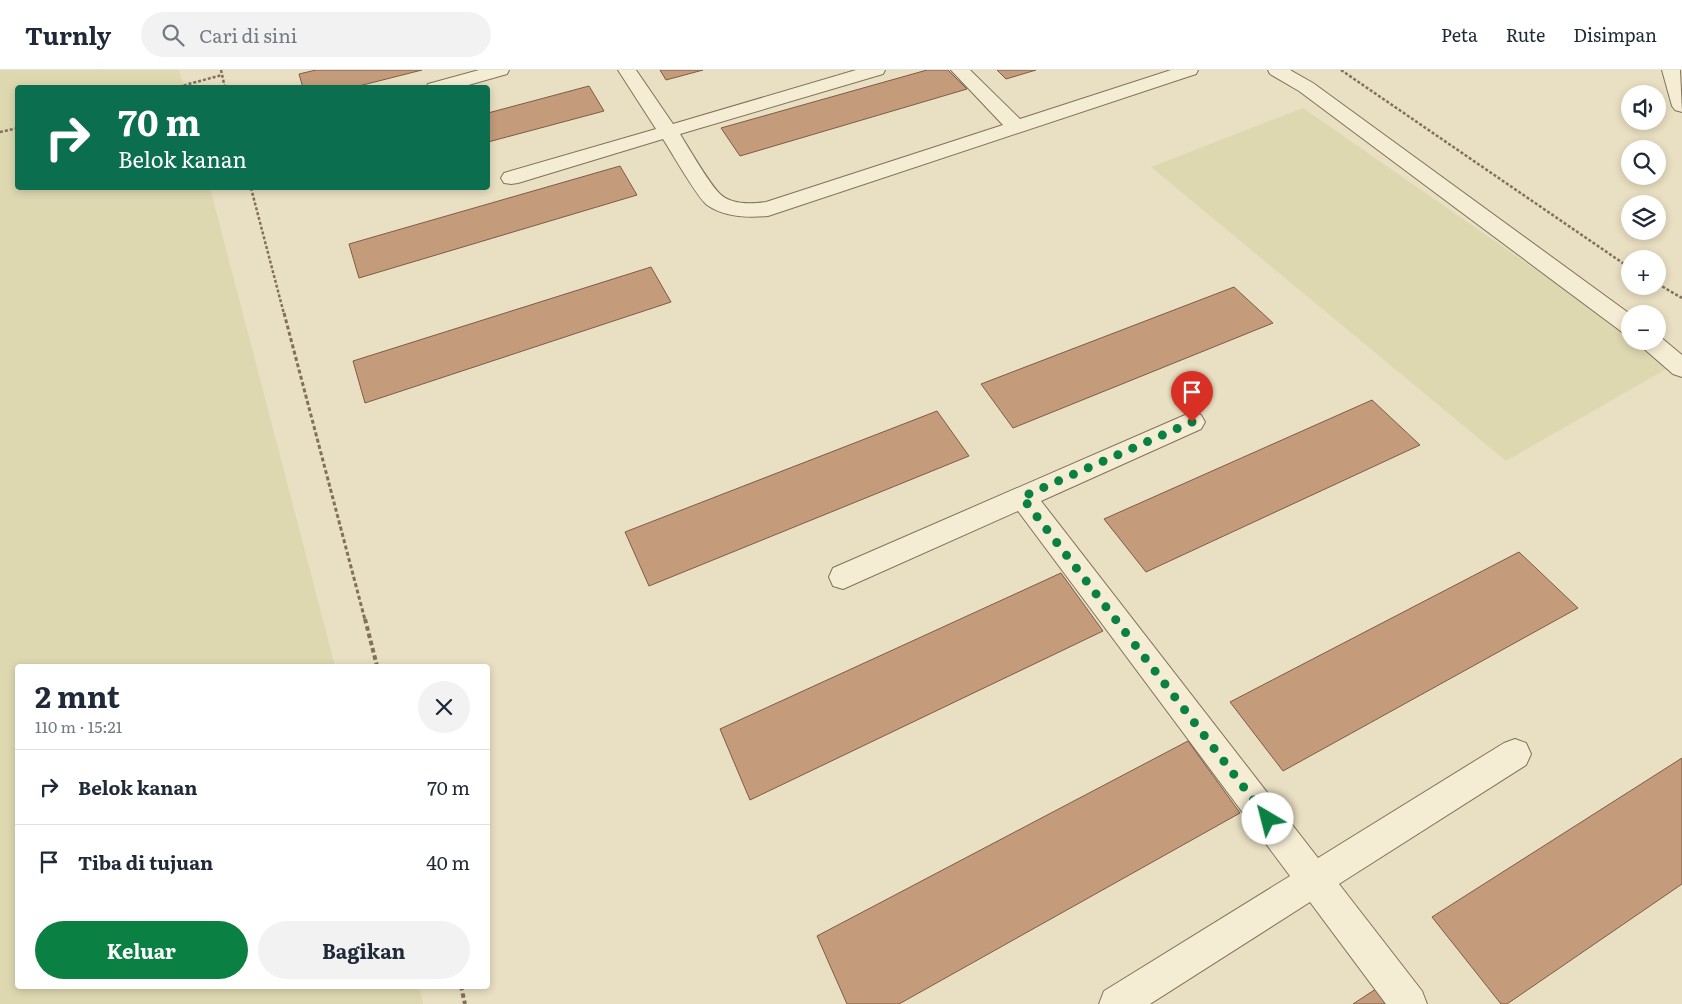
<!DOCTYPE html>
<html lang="id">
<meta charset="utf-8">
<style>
:root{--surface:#fff;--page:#f2f2f3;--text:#1f2937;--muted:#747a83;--line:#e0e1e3;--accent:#0b8043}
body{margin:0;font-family:Literata,serif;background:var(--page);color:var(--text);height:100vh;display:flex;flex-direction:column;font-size:19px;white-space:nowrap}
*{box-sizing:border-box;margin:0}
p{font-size:16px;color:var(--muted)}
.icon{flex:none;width:28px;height:28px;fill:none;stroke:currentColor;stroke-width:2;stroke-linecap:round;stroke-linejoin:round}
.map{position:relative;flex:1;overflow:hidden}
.drawer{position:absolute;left:15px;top:594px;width:475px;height:325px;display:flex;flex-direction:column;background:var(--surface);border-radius:5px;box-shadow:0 2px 8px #0003}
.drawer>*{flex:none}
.top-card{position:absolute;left:15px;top:15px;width:475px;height:105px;border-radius:5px;box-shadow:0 2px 8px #0003;background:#0b6e4f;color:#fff;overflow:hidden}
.tools{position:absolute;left:1621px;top:15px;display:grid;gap:10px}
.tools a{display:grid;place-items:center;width:45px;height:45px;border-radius:50%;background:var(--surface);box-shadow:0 2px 8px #0003;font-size:25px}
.pin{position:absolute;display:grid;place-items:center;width:42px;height:42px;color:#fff;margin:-51px -21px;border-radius:50% 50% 50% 0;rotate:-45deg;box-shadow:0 0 5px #0007}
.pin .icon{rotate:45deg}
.me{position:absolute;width:55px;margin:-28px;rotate:323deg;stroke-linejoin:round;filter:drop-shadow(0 0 4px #0008)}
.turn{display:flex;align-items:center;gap:18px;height:105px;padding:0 20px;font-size:22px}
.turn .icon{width:65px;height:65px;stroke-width:2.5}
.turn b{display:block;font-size:35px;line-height:42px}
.round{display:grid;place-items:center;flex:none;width:52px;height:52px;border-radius:26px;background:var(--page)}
.overview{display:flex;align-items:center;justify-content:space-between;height:85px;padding:0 20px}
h1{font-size:30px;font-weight:700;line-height:38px}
.button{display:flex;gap:10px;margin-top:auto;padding:10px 20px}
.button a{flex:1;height:58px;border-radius:30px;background:var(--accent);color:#fff;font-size:20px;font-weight:700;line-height:58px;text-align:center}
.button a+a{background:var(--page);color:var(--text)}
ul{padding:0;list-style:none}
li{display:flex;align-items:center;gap:15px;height:75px;padding:0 20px;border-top:1px solid var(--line)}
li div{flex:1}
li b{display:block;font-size:19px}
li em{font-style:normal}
header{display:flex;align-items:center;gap:30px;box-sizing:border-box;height:70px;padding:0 25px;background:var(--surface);border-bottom:1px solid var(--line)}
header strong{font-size:24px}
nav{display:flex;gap:28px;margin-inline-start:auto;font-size:18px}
.search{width:350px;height:45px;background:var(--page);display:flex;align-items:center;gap:12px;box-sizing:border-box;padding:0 18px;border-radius:28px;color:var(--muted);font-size:19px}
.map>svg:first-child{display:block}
.farmland{fill:#ded8b0}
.building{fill:#c49c7b;stroke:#7e5c43}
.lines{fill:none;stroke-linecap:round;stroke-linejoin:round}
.minor-casing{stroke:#81715b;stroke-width:2}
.path-far2{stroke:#81715b;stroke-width:2.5;stroke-dasharray:3 2;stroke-linecap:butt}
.path-far1{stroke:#81715b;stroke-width:3;stroke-dasharray:4 2.5;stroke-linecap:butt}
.path{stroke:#81715b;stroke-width:4;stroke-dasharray:4.5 3;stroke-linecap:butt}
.minor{fill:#f5ecd4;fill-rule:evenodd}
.route{stroke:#0b8043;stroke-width:9;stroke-dasharray:0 16.2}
</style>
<header>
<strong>Turnly</strong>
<div class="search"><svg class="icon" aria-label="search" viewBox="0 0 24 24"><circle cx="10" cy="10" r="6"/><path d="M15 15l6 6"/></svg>Cari di sini</div>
<nav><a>Peta</a><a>Rute</a><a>Disimpan</a></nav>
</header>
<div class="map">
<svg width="1682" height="934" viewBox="0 0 1682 934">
<rect width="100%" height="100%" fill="#e9dfc2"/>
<!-- farmland -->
<g class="farmland">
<path d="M0 0H179L184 17 18 18V118H210L335 596H18V916H419L423 934H0Z"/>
<path d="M1303 38 1630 265V271H1639L1673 295 1506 391 1151 97Z"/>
</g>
<!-- building -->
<g class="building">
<path d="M316 0H422L351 18H303L299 4Z"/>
<path d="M660 0H703L666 10Z"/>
<path d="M927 0H948L967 19 740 86 721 58Z"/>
<path d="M997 0H1036L1006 9Z"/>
<path d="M589 16 604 41 488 72V43Z"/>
<path d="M620 96 637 125 359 208 349 174Z"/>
<path d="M651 197 671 232 365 333 353 291Z"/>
<path d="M1234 217 1273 253 1013 358 981 314Z"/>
<path d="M1372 330 1420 375 1146 502 1104 449Z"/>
<path d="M937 341 969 386 649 516 625 462Z"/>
<path d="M1519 482 1578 538 1283 701 1230 632Z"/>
<path d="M1061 503 1103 561 750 730 720 659Z"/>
<path d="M1188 671 1240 743 899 934H847L817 866Z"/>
<path d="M1682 688V814L1507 934H1501L1432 847Z"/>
<path d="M1385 913 1401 934H1353Z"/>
</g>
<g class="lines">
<defs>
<g id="minor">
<path d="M479 0H509L507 4 458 18H426L428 14Z"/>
<path d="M618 0H636L673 54 856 0H885L883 4 680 64C690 80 708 112 720 124 731 135 752 134 766 132L1003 55 951 0H970L1020 49 1171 0H1198L1196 4 768 146C748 148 724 147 707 135 697 127 672 83 663 69L518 113 511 114 504 113 501 108 504 103 656 59Z"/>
<path d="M1268 0H1290L1313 13 1630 244V264L1622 262 1299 21 1270 4Z"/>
<path d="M1662 0H1680L1682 42 1675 40 1672 36Z"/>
<path d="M1658 265 1682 285V307L1673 304 1642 277 1638 271H1658Z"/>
<path d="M1192 342 1201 345 1205 352 1201 359 1041 431 1318 788 1504 673 1515 669 1526 673 1531 684 1526 695 1339 814 1422 921 1427 934H1386L1310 832 1150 934H1099L1104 921 1290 806 1018 441 843 519 833 516 829 507 833 498Z"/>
</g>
</defs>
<!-- minor casing -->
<use href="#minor" class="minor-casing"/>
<!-- path-far2 -->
<g class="path-far2">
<path d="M221 0 225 18"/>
<path d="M1341 0 1630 198"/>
<path d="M174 18 222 5"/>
<path d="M0 62 18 58"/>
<path d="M251 118 284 244"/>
<path d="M1658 214 1682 228"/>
</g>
<!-- path-far1 -->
<path class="path-far1" d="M284 243 365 550"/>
<!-- path -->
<g class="path">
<path d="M365 549 377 596"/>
<path d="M461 916 465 934"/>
</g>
<!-- minor -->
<use href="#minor" class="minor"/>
</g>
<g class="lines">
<!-- route -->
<path class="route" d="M1192 352 1022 427 1268 749"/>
</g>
</svg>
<div class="tools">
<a><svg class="icon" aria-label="sound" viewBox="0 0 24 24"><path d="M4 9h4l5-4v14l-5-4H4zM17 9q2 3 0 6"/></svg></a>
<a><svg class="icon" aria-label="search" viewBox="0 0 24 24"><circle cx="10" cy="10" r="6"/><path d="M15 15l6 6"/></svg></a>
<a><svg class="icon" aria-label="layers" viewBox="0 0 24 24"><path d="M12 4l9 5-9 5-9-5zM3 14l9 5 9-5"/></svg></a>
<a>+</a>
<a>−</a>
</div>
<div class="pin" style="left:1192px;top:352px;background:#d93025"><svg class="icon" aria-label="arrive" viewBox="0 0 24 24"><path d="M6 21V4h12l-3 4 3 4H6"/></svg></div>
<svg class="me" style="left:1268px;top:749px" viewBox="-20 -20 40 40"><circle r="19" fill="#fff"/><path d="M0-13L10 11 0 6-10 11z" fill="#0b8043"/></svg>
<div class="top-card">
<div class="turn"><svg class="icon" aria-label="right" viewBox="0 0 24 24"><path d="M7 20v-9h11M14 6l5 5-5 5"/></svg><div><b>70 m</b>Belok kanan</div></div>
</div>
<section class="drawer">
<div class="overview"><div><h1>2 mnt</h1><p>110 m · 15:21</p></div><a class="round"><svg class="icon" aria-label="close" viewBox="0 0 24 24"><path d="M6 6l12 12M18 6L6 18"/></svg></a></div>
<ul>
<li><svg class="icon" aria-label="right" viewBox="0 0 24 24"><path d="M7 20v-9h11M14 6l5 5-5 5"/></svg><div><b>Belok kanan</b></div><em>70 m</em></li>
<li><svg class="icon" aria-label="arrive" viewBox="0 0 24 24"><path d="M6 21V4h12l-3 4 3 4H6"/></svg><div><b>Tiba di tujuan</b></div><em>40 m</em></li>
</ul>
<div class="button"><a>Keluar</a><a>Bagikan</a></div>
</section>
</div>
